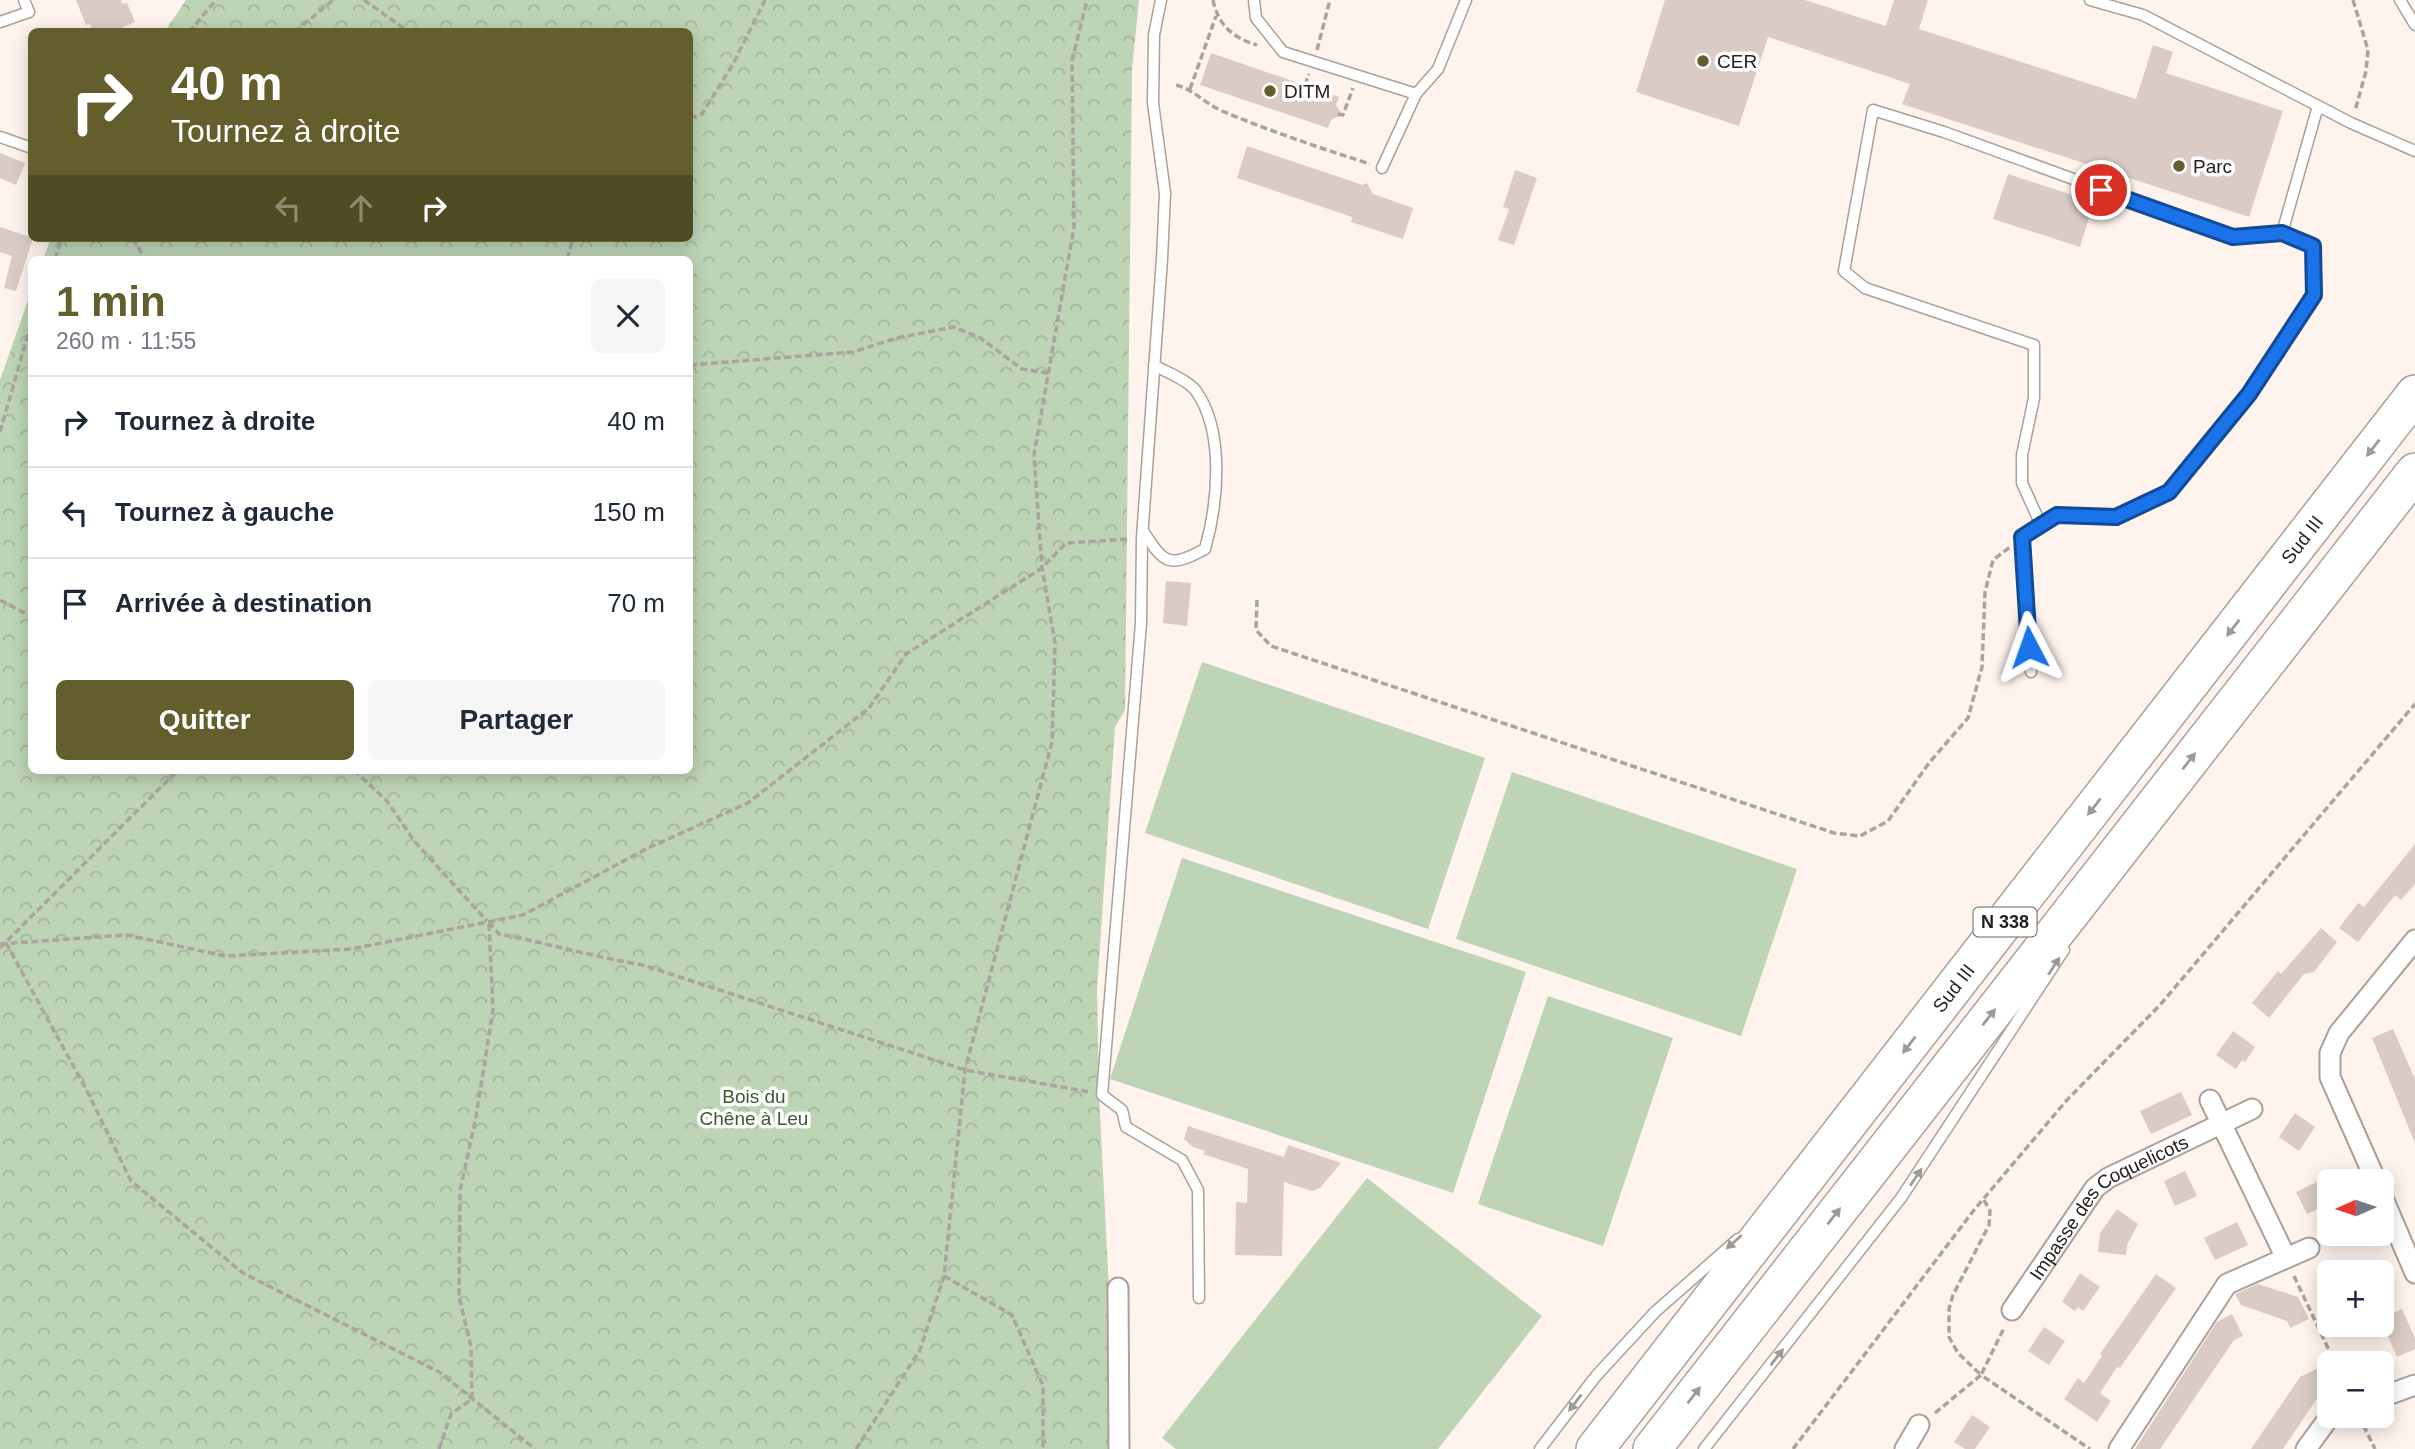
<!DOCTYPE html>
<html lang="fr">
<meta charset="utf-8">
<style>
:root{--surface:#fff;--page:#f6f6f7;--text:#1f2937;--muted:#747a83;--line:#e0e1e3;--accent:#635e2b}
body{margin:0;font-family:Arial,sans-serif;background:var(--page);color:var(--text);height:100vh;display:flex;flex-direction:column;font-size:26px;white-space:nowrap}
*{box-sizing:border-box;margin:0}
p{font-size:23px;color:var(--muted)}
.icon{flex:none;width:38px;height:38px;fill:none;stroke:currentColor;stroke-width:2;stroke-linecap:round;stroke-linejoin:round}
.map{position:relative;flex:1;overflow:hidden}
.details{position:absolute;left:28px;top:256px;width:665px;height:518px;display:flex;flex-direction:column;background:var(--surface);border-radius:10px;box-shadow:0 4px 18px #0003}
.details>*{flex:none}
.guide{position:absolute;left:28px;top:28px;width:665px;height:214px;border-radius:10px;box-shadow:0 4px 18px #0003;background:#635e2b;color:#fff;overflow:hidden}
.needle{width:46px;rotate:267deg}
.buttons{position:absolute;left:2317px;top:1169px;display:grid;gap:14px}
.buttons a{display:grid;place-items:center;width:77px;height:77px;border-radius:10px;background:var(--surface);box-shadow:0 4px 18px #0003;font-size:35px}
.pin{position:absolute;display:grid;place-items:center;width:60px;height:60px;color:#fff;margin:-30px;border:4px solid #fff;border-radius:50%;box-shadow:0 2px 7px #0007}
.me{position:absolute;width:77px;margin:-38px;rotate:356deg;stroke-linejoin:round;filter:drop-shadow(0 0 5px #0008)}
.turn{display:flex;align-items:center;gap:24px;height:147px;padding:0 28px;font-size:32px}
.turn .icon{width:91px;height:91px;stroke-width:2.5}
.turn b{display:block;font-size:49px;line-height:60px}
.lanes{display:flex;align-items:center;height:66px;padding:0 28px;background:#0003;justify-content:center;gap:35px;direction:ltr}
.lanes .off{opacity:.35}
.round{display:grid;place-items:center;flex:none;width:74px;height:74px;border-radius:10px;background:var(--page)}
.head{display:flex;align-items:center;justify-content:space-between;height:119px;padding:0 28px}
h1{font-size:42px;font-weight:700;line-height:52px;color:var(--accent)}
.button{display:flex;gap:14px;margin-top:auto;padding:14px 28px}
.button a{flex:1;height:80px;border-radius:10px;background:var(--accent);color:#fff;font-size:28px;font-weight:700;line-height:80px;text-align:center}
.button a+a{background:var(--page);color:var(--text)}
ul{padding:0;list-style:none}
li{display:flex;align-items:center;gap:21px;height:91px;padding:0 28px;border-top:2px solid var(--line)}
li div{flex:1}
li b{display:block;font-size:26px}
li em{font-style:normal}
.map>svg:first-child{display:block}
.forest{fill:url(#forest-crowns)}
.park{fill:#bdd4b5}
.building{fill:#daccc5}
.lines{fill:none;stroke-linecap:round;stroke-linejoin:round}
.lane-casing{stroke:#aca098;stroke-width:13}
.street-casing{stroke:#aca098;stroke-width:23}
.highway-casing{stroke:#aca098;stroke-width:40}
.path{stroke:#aba39e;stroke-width:3.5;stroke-dasharray:7 3.5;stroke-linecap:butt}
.lane{stroke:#fff;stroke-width:10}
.street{stroke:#fff;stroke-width:19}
.highway{stroke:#fff;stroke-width:37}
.oneway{fill:#9d9b9a}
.route-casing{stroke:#114b97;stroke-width:18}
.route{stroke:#1a73e8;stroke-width:12}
.poi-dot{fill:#635e2b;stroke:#fff;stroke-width:2.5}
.labels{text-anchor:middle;stroke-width:7;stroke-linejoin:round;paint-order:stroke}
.shield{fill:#fff;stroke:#676462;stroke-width:2}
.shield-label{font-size:18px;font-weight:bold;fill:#26211e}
.poi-label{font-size:19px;fill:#26211e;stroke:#fff;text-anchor:start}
.street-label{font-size:19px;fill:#26211e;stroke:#fff}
.park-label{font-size:19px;fill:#365c27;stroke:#fff}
</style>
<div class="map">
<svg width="2415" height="1449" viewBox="0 0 2415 1449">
<defs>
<pattern id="forest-crowns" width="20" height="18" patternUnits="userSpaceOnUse" patternTransform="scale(1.75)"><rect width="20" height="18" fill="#bdd4b5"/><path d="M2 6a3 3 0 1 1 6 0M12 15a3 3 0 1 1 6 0" fill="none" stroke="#a2b69b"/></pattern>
</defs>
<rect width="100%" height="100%" fill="#fef3ed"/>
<!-- forest -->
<path class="forest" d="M186 0H1139L1132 70 1125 710 1115 727 1097 989 1099 1094 1117 1449H0V380L31 292 32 770H690V259H43L51 238H690V32L165 31Z"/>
<!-- park -->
<g class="park">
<path d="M1202 662 1485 758 1428 929 1145 833Z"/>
<path d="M1512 772 1797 869 1741 1036 1456 939Z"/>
<path d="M1182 858 1526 972 1453 1193 1110 1079Z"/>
<path d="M1548 996 1673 1038 1603 1246 1478 1204Z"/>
<path d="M1367 1178 1542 1316 1438 1449H1176L1162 1438Z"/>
</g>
<!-- building -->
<g class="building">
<path d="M76 0H121L122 4 127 3 135 22 112 32H93L90 24 86 25Z"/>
<path d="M1665 0H1805L1886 26 1894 0H1928L1919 29 2136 99 2153 45 2173 52 2166 73 2283 111 2249 217 1902 104 1910 84 1768 37 1739 126 1636 92Z"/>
<path d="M1211 53 1339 97 1336 105 1342 115 1331 120 1328 128 1200 85Z"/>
<path d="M1247 146 1363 185 1367 183 1373 194 1413 208 1403 239 1351 222 1352 217 1237 178Z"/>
<path d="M0 153 25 163 16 185 0 178Z"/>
<path d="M1515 170 1537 178 1514 245 1498 240 1509 209 1503 207Z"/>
<path d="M2008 174 2094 202 2080 247 1993 219Z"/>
<path d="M0 227 33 238 16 291 4 288 12 256 0 252Z"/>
<path d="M1166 581 1191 583 1187 626 1163 623Z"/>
<path d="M2415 844V884L2401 900 2395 895 2358 942 2339 928 2358 903 2364 907Z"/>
<path d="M2321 928 2337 942 2314 972 2304 974 2269 1018 2252 1003 2278 971 2281 974Z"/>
<path d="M2393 1029 2415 1079V1143L2372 1038Z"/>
<path d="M2233 1031 2255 1047 2245 1062 2242 1060 2236 1069 2216 1055Z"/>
<path d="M2181 1092 2192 1115 2151 1134 2140 1111Z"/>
<path d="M2295 1113 2315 1127 2299 1151 2279 1137Z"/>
<path d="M1188 1126 1284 1157 1288 1145 1341 1163 1320 1188 1312 1191 1284 1182 1282 1256 1235 1255 1236 1202 1247 1203 1248 1169 1203 1154 1205 1151 1193 1147 1184 1139Z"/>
<path d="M2185 1171 2197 1196 2175 1206 2164 1181Z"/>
<path d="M2323 1179 2325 1182 2329 1179V1204L2307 1214 2296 1192Z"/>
<path d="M2117 1209 2138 1224 2127 1245 2126 1255 2098 1252 2100 1233Z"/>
<path d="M2237 1222 2248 1245 2215 1260 2204 1238Z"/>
<path d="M2080 1273 2100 1287 2083 1311 2078 1307 2075 1311 2062 1302Z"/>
<path d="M2156 1274 2176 1288 2120 1368 2117 1367 2100 1393 2111 1401 2097 1422 2064 1399 2078 1378 2084 1383 2102 1356 2100 1354Z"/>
<path d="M2258 1284 2298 1297 2309 1319 2290 1328 2287 1321 2241 1305 2235 1294Z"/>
<path d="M2402 1309 2415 1338V1349L2397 1357 2382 1323V1318Z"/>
<path d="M2232 1314 2243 1336 2234 1340 2160 1449H2135L2217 1322Z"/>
<path d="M2044 1327 2065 1341 2049 1365 2028 1351Z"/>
<path d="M2329 1363V1392L2318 1397 2283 1449H2251L2300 1377Z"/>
<path d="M1972 1415 1990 1427 1975 1449H1965L1954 1442Z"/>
</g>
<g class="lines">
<defs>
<g id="lane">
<path d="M1161 0 1154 35 1153 103 1165 193 1162 259 1142 538 1141 623 1102 1095 1122 1110 1126 1127 1182 1160 1198 1190 1199 1298"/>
<path d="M1254 0 1256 18 1283 52 1416 94"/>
<path d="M2090 0 2143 15 2351 123 2415 151"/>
<path d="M2400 0 2415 25"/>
<path d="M0 22 29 12 24 0"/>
<path d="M0 137 32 148"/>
<path d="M1382 168 1416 94 1438 69 1466 0"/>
<path d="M2041 525 2022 483V455L2034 398V345L1865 288 1844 271 1873 110 1944 132 2233 237 2282 233"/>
<path d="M1143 531C1164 563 1168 569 1205 549 1218 503 1225 432 1196 391 1188 380 1166 372 1154 365"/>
<path d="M2031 672 2022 537 2057 515 2116 517 2169 492 2249 394 2314 295 2313 246 2282 233 2318 106"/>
<path d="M1540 1449 1596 1376 1655 1312 1738 1239"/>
<path d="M1704 1449 1901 1198 2064 950"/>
</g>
<g id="street">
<path d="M2210 1100 2286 1258"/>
<path d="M2376 1181 2330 1077V1053L2339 1033 2415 940"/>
<path d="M2382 1196 2415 1273"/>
<path d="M1118 1288 1119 1449"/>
<path id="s1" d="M2012 1310 2095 1188 2108 1178 2252 1109"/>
<path d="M2382 1397 2415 1385"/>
<path d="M1905 1449 1919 1425"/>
<path d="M2119 1449 2227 1284 2309 1248"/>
<path d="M2306 1449 2328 1419 2335 1416"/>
</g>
<g id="highway">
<path id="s2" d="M1595 1449 2415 394"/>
<path d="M1652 1449 2415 472"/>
</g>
</defs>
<!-- lane casing -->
<use href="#lane" class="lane-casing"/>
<!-- street casing -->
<use href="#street" class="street-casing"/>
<!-- highway casing -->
<use href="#highway" class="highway-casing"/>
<!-- path -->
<g class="path">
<path d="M364 0 409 32"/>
<path d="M1213 0C1218 25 1233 38 1257 45"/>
<path d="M2353 0 2368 50 2366 71 2355 111"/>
<path d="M189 32 216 0"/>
<path d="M295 32 333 0"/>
<path d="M1317 50 1330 0"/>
<path d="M1176 85C1195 90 1204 103 1222 111 1270 131 1320 148 1370 164"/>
<path d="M1305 85 1309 74"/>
<path d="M1190 89 1216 16"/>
<path d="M1338 114 1343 115 1353 88"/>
<path d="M690 118 702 114 733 64 765 0"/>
<path d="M133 238 145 259"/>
<path d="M55 259 62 238"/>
<path d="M567 259 573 238"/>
<path d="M690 365 853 352 897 338 953 327 979 337 1022 369 1048 373"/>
<path d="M0 432 32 320"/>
<path d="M0 600 32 617"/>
<path d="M1257 600 1256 630 1271 646 1834 833 1860 836 1888 821 1929 763 1968 718 1982 667 1985 592 1993 560 2010 547"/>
<path d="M354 770 387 801 415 842 487 921"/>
<path d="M489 922 499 934C547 943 594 957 643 965L965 1070 1090 1092"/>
<path d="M6 943 87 1091 131 1181 243 1273 439 1372 535 1449"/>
<path d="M0 944 127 935 225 956 351 949 523 915 648 848 748 803 869 708 906 654 1042 568 1066 543 1129 539"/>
<path d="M0 948 178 770"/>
<path d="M1984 1200 1990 1211 1989 1225 1953 1295 1949 1309V1337L1958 1353 1981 1375 2004 1328"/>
<path d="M944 1276 1012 1315 1043 1386V1449"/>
<path d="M2294 1276 2335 1363"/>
<path d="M1935 1413 1981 1375 2090 1449"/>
<path d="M2359 1416 2375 1449"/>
<path d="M439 1449 451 1414 472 1399 471 1347 459 1296 460 1191 476 1117 493 1010 489 923"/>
<path d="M856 1449 920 1350 944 1276 965 1070 1052 742 1055 643 1042 568 1034 455 1074 227 1072 61 1087 0"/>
<path d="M1793 1449 1974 1210 2067 1100 2160 1005 2415 704"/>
</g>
<!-- lane -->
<use href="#lane" class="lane"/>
<!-- street -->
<use href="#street" class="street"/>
<!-- highway -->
<use href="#highway" class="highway"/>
</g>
<!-- one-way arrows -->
<defs><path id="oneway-solid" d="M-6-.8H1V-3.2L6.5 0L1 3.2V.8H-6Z" transform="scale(1.75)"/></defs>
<g class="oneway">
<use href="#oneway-solid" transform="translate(2373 448) rotate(128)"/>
<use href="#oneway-solid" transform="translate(2233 628) rotate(128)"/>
<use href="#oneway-solid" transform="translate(2189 761) rotate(-52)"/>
<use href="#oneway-solid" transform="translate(2094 807) rotate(128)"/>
<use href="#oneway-solid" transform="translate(2054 966) rotate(-57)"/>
<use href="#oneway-solid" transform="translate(1989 1017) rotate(-52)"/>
<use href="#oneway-solid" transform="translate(1909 1045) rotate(128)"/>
<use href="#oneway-solid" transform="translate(1916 1177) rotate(-56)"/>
<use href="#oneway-solid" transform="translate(1834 1216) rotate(-52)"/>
<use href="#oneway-solid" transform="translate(1734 1242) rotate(138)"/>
<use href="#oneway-solid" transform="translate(1777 1357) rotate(-52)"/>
<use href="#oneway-solid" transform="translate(1694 1395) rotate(-52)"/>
<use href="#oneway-solid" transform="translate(1575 1403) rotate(127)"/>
</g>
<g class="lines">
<defs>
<path id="route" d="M2029 647 2022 537 2057 515 2116 517 2169 492 2249 394 2314 295 2313 246 2282 233 2233 237 2101 190"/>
</defs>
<!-- route casing -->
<use href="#route" class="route-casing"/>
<!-- route -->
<use href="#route" class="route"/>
</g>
<!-- markers -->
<g class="poi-dot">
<circle cx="1703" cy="61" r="7"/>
<circle cx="1270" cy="91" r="7"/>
<circle cx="2179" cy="166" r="7"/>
</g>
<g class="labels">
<!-- shield labels -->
<rect class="shield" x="1973.5" y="907.5" width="63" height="29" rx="5"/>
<g class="shield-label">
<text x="2005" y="928">N 338</text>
</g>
<!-- poi labels -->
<g class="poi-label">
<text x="1717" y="68">CER</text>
<text x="1284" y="98">DITM</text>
<text x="2193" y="173">Parc</text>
</g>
<!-- street labels -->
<g class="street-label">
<text dy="7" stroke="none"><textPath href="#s2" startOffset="1152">Sud III</textPath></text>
<text dy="7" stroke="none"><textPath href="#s2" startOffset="584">Sud III</textPath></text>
<text dy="7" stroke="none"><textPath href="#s1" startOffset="145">Impasse des Coquelicots</textPath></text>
</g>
<!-- park labels -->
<g class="park-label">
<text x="754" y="1103">Bois du<tspan x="754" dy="22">Chêne à Leu</tspan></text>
</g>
</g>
</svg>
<div class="buttons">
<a><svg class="needle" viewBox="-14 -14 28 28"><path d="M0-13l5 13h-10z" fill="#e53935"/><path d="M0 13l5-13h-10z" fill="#747a83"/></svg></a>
<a>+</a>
<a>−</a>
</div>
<div class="pin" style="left:2101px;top:190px;background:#d93025"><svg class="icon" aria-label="arrive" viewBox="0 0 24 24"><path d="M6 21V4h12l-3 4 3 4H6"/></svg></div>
<svg class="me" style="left:2029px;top:647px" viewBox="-20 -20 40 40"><path d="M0-17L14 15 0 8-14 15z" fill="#1a73e8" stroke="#fff" stroke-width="4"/></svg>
<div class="guide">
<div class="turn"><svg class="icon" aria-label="right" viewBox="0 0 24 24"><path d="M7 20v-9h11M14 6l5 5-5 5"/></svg><div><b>40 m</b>Tournez à droite</div></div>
<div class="lanes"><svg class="icon off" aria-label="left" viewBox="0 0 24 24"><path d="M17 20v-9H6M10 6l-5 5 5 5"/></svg><svg class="icon off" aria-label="ahead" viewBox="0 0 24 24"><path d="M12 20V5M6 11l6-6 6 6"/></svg><svg class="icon" aria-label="right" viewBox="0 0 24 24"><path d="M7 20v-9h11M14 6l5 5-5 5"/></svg></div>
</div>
<section class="details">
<div class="head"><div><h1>1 min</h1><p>260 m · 11:55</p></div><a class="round"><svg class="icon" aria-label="close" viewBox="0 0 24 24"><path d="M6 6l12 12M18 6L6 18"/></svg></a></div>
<ul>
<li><svg class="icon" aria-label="right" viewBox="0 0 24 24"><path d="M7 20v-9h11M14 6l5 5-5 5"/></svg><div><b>Tournez à droite</b></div><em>40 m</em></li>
<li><svg class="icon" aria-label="left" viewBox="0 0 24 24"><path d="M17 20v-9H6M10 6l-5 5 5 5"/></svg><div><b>Tournez à gauche</b></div><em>150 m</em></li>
<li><svg class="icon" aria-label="arrive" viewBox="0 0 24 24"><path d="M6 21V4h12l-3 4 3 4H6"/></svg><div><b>Arrivée à destination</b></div><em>70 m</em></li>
</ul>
<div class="button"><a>Quitter</a><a>Partager</a></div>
</section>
</div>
